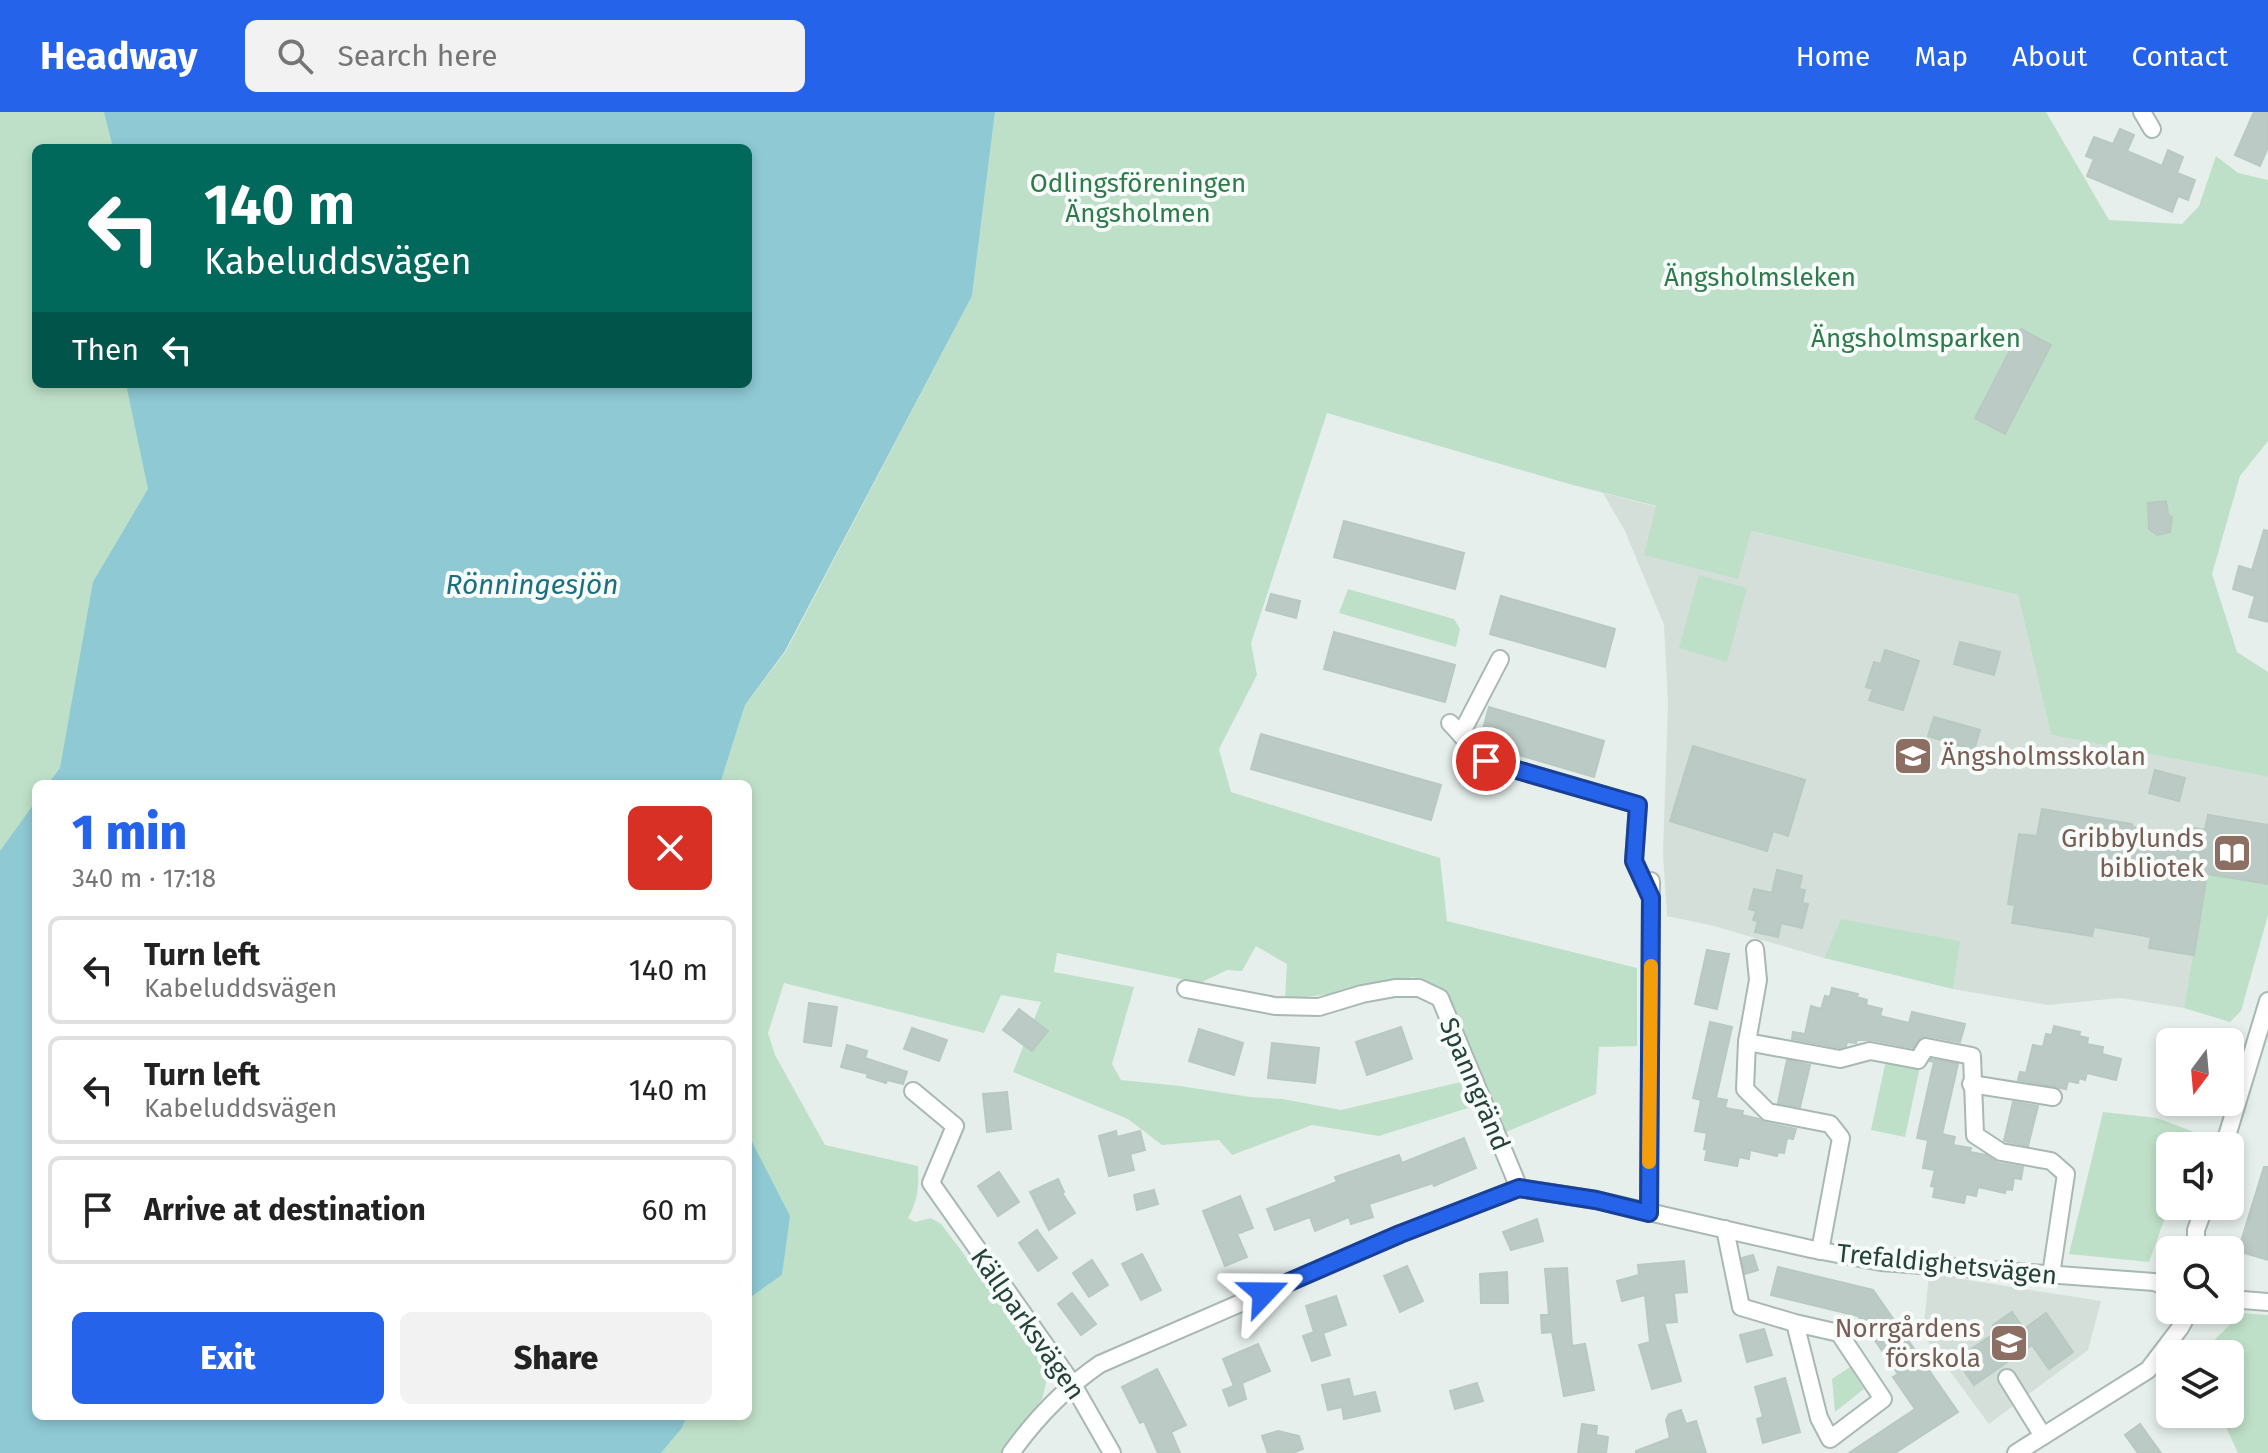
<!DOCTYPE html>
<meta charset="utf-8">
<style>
:root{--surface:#fff;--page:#f2f2f2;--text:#222;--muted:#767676;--line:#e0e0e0;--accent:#2563eb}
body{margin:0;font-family:"Fira Sans",sans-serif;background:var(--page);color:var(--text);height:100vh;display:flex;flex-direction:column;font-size:30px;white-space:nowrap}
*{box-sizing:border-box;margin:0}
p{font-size:26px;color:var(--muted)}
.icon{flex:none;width:44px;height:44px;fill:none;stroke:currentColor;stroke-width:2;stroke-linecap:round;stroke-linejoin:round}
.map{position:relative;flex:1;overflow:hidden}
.sheet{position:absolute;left:32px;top:668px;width:720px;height:640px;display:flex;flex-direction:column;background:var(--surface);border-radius:12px;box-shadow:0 4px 12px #0003}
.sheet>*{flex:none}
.hud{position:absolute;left:32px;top:32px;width:720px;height:244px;border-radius:12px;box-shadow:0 4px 12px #0003;background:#00695c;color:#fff;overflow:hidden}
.needle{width:52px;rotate:196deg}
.fabs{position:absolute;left:2156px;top:916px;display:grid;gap:16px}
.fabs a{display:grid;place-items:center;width:88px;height:88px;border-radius:12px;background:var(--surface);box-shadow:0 4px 12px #0003;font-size:40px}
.pin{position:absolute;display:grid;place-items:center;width:68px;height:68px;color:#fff;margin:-34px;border:4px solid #fff;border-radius:50%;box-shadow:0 2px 8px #0007}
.me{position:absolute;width:88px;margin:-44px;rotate:67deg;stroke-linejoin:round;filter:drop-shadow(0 0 6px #0008)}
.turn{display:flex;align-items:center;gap:28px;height:168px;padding:0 40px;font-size:36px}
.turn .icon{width:104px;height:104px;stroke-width:2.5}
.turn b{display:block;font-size:56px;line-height:68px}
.then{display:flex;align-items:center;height:76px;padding:0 40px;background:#0003;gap:16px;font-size:30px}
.round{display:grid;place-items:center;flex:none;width:84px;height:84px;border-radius:12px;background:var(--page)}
.summary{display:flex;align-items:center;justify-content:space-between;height:136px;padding:0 40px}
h1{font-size:48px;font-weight:800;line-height:60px;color:var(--accent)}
.action{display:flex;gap:16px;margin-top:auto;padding:16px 40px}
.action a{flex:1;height:92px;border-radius:12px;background:var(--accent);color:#fff;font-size:32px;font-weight:800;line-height:92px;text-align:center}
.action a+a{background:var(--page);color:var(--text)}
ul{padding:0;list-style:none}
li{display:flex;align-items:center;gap:24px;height:108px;margin:0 16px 12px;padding:0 24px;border:4px solid var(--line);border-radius:12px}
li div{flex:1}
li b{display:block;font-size:30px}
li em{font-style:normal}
header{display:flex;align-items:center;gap:48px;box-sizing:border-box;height:112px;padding:0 40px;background:var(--accent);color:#fff}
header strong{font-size:38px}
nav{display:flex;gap:44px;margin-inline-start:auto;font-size:28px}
.search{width:560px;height:72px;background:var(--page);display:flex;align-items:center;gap:20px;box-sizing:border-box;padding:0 28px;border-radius:12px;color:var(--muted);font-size:30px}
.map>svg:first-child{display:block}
.built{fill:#d4dfda}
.green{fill:#bfe0c8}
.water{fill:#8ec9d4}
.building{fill:#bbcac4;stroke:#b8c9c2;stroke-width:2}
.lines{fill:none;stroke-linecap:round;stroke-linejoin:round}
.street-casing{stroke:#a8b8b2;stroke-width:20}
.street{stroke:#fff;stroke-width:16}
.route-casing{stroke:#184099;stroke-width:20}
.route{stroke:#2563eb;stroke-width:14}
.slow{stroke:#f59e0b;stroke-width:14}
.labels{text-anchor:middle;stroke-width:8;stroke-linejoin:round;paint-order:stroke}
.park-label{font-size:26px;fill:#2d7a4b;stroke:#f7fbf9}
.education-label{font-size:26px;fill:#785e54;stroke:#f7fbf9;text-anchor:end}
.street-label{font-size:26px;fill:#24423a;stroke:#f7fbf9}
.water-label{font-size:28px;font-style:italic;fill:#1c6f80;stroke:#f7fbf9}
</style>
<header>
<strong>Headway</strong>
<div class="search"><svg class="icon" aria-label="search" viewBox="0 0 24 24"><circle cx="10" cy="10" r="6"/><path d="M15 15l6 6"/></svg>Search here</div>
<nav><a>Home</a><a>Map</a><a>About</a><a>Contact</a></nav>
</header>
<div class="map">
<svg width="2268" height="1341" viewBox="0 0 2268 1341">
<rect width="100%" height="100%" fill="#e6efeb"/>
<!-- built -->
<g class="built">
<path d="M1603 381 1750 419 2018 483 2051 623 2268 665V772L2194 843 2184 896 2120 886 2048 893 1953 877 1959 829 1841 808 1824 846 1714 814 1667 804 1663 742 1668 591 1664 513 1625 419Z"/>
<path d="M1929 1162 2101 1189 2088 1238 1989 1312 1923 1223Z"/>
</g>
<!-- green -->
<g class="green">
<path d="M0 0H114L117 36H36V272H149L168 334 89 672H36V717L0 762Z"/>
<path d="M995 0H2046L2109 108 2182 112 2199 94 2216 44 2238 61 2268 68V329L2240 364 2212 462 2237 540 2268 560V665L2051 623 2018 483 1751 419 1738 467 1644 443 1656 394 1569 372 1327 301 1251 531 1257 563 1219 637 1231 680 1440 746 1447 809 1637 856V934L1599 935 1596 982 1506 1020 1458 904 1447 885 1414 865 1342 881 1285 887 1287 852 1256 834 1242 859 1227 858 1200 871 1057 841 1054 860 1134 875 1112 952 1121 968 1180 974 1250 985 1283 987 1341 998 1461 970 1468 996 1379 1024 1312 1013 1232 1043 1219 1028 1162 1033 1128 1007 1013 960 1041 890 1001 883 984 921 784 871 768 921 775 943 825 1033 918 1054C919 1074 918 1089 908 1106L915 1110 931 1106 941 1112 1050 1256 1042 1287 1002 1341H661L682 1316 687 1304H748V1187L782 1163 789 1104 748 1022V672H720L745 593 786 539 972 184Z"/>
<path d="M1699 463 1747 476 1727 550 1679 536Z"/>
<path d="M1348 477 1454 507 1460 517 1456 535 1339 501Z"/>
<path d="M2207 762 2268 772V803L2241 899 2230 910 2184 896Z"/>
<path d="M1841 807 1960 829 1953 877 1824 846Z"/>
<path d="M1886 948 1920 955 1905 1025 1871 1018Z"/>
<path d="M2103 1000 2157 1006 2194 1020 2189 1034H2170V1092L2149 1150 2069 1142Z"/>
<path d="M2242 1201 2268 1203V1341H2238L2220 1302H2230V1242H2206L2207 1235Z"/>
<path d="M1850 1255 1864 1277 1835 1300 1832 1267Z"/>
</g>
<!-- water -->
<g class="water">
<path d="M104 0H995L972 184 785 539 745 593 720 672H48L60 656 93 470 148 377 126 272H748V36H113Z"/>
<path d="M36 689V1304H687L682 1316 661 1341H0V739Z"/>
<path d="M748 1022 790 1104 782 1163 748 1187Z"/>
</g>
<!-- building -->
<g class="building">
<path d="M2254 0H2268V35L2260 54 2235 43Z"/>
<path d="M2120 17 2134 23 2127 39 2162 54 2168 38 2183 45 2177 61 2195 68 2188 88 2178 84 2172 100 2087 64 2094 47 2086 44 2094 25 2113 32Z"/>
<path d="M2021 217 2051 233 2005 322 1975 306Z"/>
<path d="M2166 389 2168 402 2172 405 2170 420 2157 423 2149 417 2148 391Z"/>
<path d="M1344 409 1464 441 1455 477 1334 445Z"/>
<path d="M2264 418 2268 419V510L2249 505 2255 484 2233 477 2239 454 2252 458Z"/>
<path d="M1271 482 1300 489 1296 506 1266 498Z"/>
<path d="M1501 484 1615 517 1605 555 1490 522Z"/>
<path d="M1334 520 1455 553 1445 590 1324 557Z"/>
<path d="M1960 530 2000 540 1994 563 1954 552Z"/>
<path d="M1885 538 1919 549 1903 598 1869 588 1873 577 1866 575 1874 550 1881 552Z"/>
<path d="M1489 595 1604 629 1594 665 1485 633 1480 628Z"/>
<path d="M1934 605 1980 618 1974 638 1928 624Z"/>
<path d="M1261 622 1441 673 1431 708 1251 657Z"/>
<path d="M1693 634 1805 668 1788 724 1773 719 1767 739 1670 709Z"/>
<path d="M2155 658 2185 666 2179 689 2149 681Z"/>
<path d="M2042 697 2132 712V715L2192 725 2194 716 2205 718 2208 703 2268 713V772L2207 762 2194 843 2149 836 2151 825 2094 815 2092 824 2012 811 2015 793 2008 792 2019 722 2037 724Z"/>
<path d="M1777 758 1802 764 1799 777 1805 778 1802 791 1808 792 1802 816 1781 811 1778 825 1755 820 1758 809 1753 808 1756 799 1749 797 1754 777 1772 781Z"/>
<path d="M1707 838 1729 842 1717 897 1695 892Z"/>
<path d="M1832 876 1858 882 1857 885 1867 888 1866 893 1882 897 1880 904 1909 911 1912 900 1965 912 1960 930 1927 924 1921 925 1913 936 1872 928H1857L1856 931 1847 930 1846 934 1840 936 1792 927 1793 920 1805 922 1811 894 1821 897 1825 884 1830 885Z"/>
<path d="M809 891 837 895 831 934 804 930Z"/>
<path d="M1019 897 1048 919 1032 939 1003 918Z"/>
<path d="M1710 910 1732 915 1716 986 1727 988 1725 996 1743 999 1742 1003 1759 1007 1766 1011 1796 1017 1793 1027 1787 1026 1784 1041 1778 1040 1777 1044 1750 1038 1749 1047 1739 1045 1737 1054 1705 1048 1707 1038 1704 1037 1707 1021 1695 1019 1701 988 1693 986Z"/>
<path d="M2054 914 2080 920 2079 924 2088 926 2087 932 2103 935 2102 942 2121 947 2116 968 2087 961 2085 968 2079 966 2078 971 2068 969 2066 977 2018 968 2020 960 2026 961 2033 933 2043 935 2046 922 2052 923Z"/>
<path d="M1401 915 1412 947 1367 963 1356 930Z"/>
<path d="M912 916 947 928 939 949 904 937Z"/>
<path d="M1199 917 1243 931 1234 963 1189 949Z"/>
<path d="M1272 931 1319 936 1315 971 1268 966Z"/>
<path d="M847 933 867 939 865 946 907 960 903 972 887 968 886 971 867 965 868 962 841 955Z"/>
<path d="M1931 947 1958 952 1942 1022 1955 1025 1953 1033 1971 1036 1970 1040 1986 1043 1998 1051 2023 1055 2021 1067 2014 1066 2012 1078 2006 1077 2005 1081 1978 1075 1976 1084 1966 1082 1964 1091 1933 1085 1935 1075 1931 1074 1935 1058 1923 1056 1928 1028 1917 1026 1934 950 1930 949Z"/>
<path d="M1787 948 1810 953 1800 995 1778 991Z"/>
<path d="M1007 980 1011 1017 987 1020 983 982Z"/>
<path d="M2013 990 2038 994 2028 1034 2004 1029Z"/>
<path d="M1116 1019 1117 1025 1140 1019 1145 1038 1130 1042 1134 1058 1109 1064 1099 1024Z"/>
<path d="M1464 1026 1476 1056 1434 1074 1433 1071 1369 1092 1373 1105 1351 1112 1349 1105 1315 1119 1310 1105 1275 1118 1267 1097 1337 1070 1335 1065 1399 1043 1402 1051Z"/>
<path d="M2264 1055H2268V1148L2238 1139Z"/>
<path d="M999 1060 1019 1090 998 1104 978 1074Z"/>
<path d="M1058 1067 1064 1080 1062 1081 1075 1101 1049 1118 1030 1080Z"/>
<path d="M1154 1078 1158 1092 1137 1098 1134 1083Z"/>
<path d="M1240 1084 1253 1116 1237 1122 1247 1145 1225 1154 1203 1099Z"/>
<path d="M1537 1107 1543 1129 1511 1138 1503 1120Z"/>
<path d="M1037 1118 1057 1146 1038 1159 1019 1131Z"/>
<path d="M1142 1142 1161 1178 1141 1188 1122 1152Z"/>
<path d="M1753 1143 1758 1158 1745 1162 1742 1146Z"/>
<path d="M1092 1148 1108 1173 1089 1185 1073 1161Z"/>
<path d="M1684 1149 1687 1180 1674 1181 1677 1210 1664 1211 1681 1269 1652 1277 1639 1233 1650 1230 1645 1183 1622 1189 1617 1169 1639 1163 1638 1153Z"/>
<path d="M1407 1154 1423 1189 1400 1200 1384 1164Z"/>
<path d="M1778 1155 1873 1178 1958 1300 1895 1341H1849L1915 1297 1893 1265 1898 1262 1858 1204 1771 1183Z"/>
<path d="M1567 1156 1572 1234 1585 1232 1594 1278 1564 1284 1552 1220 1542 1221 1541 1203H1549L1545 1157Z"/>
<path d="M1507 1160 1508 1191H1481L1480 1162Z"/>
<path d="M1072 1181 1096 1212 1081 1223 1058 1192Z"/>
<path d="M1336 1184 1346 1213 1323 1221 1330 1243 1312 1249 1303 1224 1314 1220 1306 1194Z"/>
<path d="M2012 1200 2024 1217 2046 1201 2073 1240 2049 1257 2032 1233 1974 1273 1956 1247 1998 1219 1993 1213Z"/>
<path d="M1764 1217 1772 1243 1747 1250 1740 1223Z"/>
<path d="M1258 1232 1270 1259 1242 1271 1246 1287 1229 1294 1223 1278 1234 1274 1223 1247Z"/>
<path d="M1157 1257 1186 1313 1171 1320 1180 1341H1158L1144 1309 1140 1311 1122 1275Z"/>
<path d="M1785 1266 1800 1320 1763 1331 1757 1307 1763 1305 1755 1275Z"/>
<path d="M1349 1267 1353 1285 1375 1280 1380 1299 1344 1307 1342 1295 1328 1298 1322 1273Z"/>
<path d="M1477 1271 1483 1289 1455 1297 1450 1279Z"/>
<path d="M1681 1298 1686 1312 1696 1309 1706 1341H1636V1339L1670 1326 1666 1308 1669 1302Z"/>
<path d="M1582 1312 1597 1314 1596 1323 1608 1325 1606 1341H1578Z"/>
<path d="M2140 1312 2161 1341H2138L2125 1323Z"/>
<path d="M1278 1319 1299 1324 1303 1337 1292 1341H1268L1262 1324Z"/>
</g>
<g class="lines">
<defs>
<g id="street">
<path d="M2142 0 2152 17"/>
<path d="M1450 611C1463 624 1472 638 1486 649L1638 693 1634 749 1649 781"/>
<path d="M1461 622 1500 547"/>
<path d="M1755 837 1758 868 1747 930 1840 947 1870 939 1918 948 1926 935 1972 944 1975 1023 2001 1040 2051 1049 2066 1062 2051 1163"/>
<path d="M1186 877 1275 894 1319 895 1362 882 1395 876H1419L1440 886 1519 1076"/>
<path d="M1747 930 1745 977 1768 1000 1830 1012 1841 1026 1820 1139"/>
<path d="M1971 972 2053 985"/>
<path d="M913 979 955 1014 931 1071 1072 1271 1112 1341"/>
<path d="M2224 1034 2268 889"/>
<path d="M1649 1101 1651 769"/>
<path d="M1725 1117 1741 1195 1795 1211 1819 1306 1830 1327 1883 1287 1839 1221 1795 1211"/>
<path d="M2196 1138V1118L2205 1094"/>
<path d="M2230 1187 2268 1190"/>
<path d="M2007 1266 2043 1324"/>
<path d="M1011 1341C1036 1306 1065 1276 1100 1252L1400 1122 1519 1076 1596 1088 1811 1137 1881 1150 2154 1170 2170 1176"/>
<path d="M2016 1341 2148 1258 2180 1216 2190 1198"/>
</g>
</defs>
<!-- street casing -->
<use href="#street" class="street-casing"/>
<!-- street -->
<use href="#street" class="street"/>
</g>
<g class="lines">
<defs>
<path id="route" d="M1264 1181 1400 1122 1519 1076 1596 1088 1649 1101 1651 786 1634 749 1638 693 1486 649"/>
</defs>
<!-- route casing -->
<use href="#route" class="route-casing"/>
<!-- route -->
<use href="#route" class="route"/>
<!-- slow -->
<path class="slow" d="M1649 1050 1651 854"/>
</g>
<!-- icons -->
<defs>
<symbol id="school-square" viewBox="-11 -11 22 22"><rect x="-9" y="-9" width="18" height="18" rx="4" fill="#8d6e63" stroke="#f7fbf9"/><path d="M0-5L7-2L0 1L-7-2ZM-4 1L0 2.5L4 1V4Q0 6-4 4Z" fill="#fff"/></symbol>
<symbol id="library-square" viewBox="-11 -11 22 22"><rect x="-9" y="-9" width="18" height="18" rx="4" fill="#8d6e63" stroke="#f7fbf9"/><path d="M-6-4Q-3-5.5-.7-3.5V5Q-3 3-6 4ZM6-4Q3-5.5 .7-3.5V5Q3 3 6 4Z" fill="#fff"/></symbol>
</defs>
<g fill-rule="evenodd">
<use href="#school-square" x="1891" y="622" width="44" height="44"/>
<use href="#library-square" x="2210" y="719" width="44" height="44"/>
<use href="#school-square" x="1987" y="1209" width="44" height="44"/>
</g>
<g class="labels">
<!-- park labels -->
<g class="park-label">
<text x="1138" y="80">Odlingsföreningen<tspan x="1138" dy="30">Ängsholmen</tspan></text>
<text x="1760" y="174">Ängsholmsleken</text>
<text x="1916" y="235">Ängsholmsparken</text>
</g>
<!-- education labels -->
<g class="education-label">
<text x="1941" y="653" text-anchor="start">Ängsholmsskolan</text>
<text x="2204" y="735">Gribbylunds<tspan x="2204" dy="30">bibliotek</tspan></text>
<text x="1981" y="1225">Norrgårdens<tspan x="1981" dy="30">förskola</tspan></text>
</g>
<!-- street labels -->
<g class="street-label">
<text transform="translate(1475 972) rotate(67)" y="9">Spanngränd</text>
<text transform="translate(1947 1152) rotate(6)" y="9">Trefaldighetsvägen</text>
<text transform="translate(1028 1212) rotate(55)" y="9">Källparksvägen</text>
</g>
<!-- water labels -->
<g class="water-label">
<text x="532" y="482">Rönningesjön</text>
</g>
</g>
</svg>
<div class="fabs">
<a><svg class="needle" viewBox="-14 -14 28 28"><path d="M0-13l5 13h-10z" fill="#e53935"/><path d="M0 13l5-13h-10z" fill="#767676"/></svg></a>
<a><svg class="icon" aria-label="sound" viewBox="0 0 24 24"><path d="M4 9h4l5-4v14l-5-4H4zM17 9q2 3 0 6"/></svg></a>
<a><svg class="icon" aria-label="search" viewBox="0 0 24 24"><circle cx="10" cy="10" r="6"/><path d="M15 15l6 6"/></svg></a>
<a><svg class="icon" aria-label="layers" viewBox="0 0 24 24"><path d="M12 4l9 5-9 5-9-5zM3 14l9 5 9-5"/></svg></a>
</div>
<div class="pin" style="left:1486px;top:649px;background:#d93025"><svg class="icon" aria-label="arrive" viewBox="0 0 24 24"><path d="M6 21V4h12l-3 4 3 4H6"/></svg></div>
<svg class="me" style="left:1264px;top:1181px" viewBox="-20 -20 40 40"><path d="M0-17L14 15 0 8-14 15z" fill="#2563eb" stroke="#fff" stroke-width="4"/></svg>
<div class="hud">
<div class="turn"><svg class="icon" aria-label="left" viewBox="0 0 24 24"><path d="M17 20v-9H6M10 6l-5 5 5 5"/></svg><div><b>140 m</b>Kabeluddsvägen</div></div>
<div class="then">Then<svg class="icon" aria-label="left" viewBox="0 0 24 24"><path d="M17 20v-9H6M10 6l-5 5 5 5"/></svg></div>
</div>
<section class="sheet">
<div class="summary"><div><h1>1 min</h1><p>340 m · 17:18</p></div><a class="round" style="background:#d93025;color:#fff"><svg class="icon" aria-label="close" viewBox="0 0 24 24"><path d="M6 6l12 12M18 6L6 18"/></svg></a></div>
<ul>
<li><svg class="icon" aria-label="left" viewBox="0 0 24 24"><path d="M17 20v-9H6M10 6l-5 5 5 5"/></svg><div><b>Turn left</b><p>Kabeluddsvägen</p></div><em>140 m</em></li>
<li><svg class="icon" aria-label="left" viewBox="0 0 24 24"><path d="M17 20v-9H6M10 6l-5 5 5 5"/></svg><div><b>Turn left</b><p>Kabeluddsvägen</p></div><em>140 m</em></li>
<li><svg class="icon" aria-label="arrive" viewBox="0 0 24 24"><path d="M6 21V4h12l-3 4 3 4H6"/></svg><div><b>Arrive at destination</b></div><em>60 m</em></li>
</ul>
<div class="action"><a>Exit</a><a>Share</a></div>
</section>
</div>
